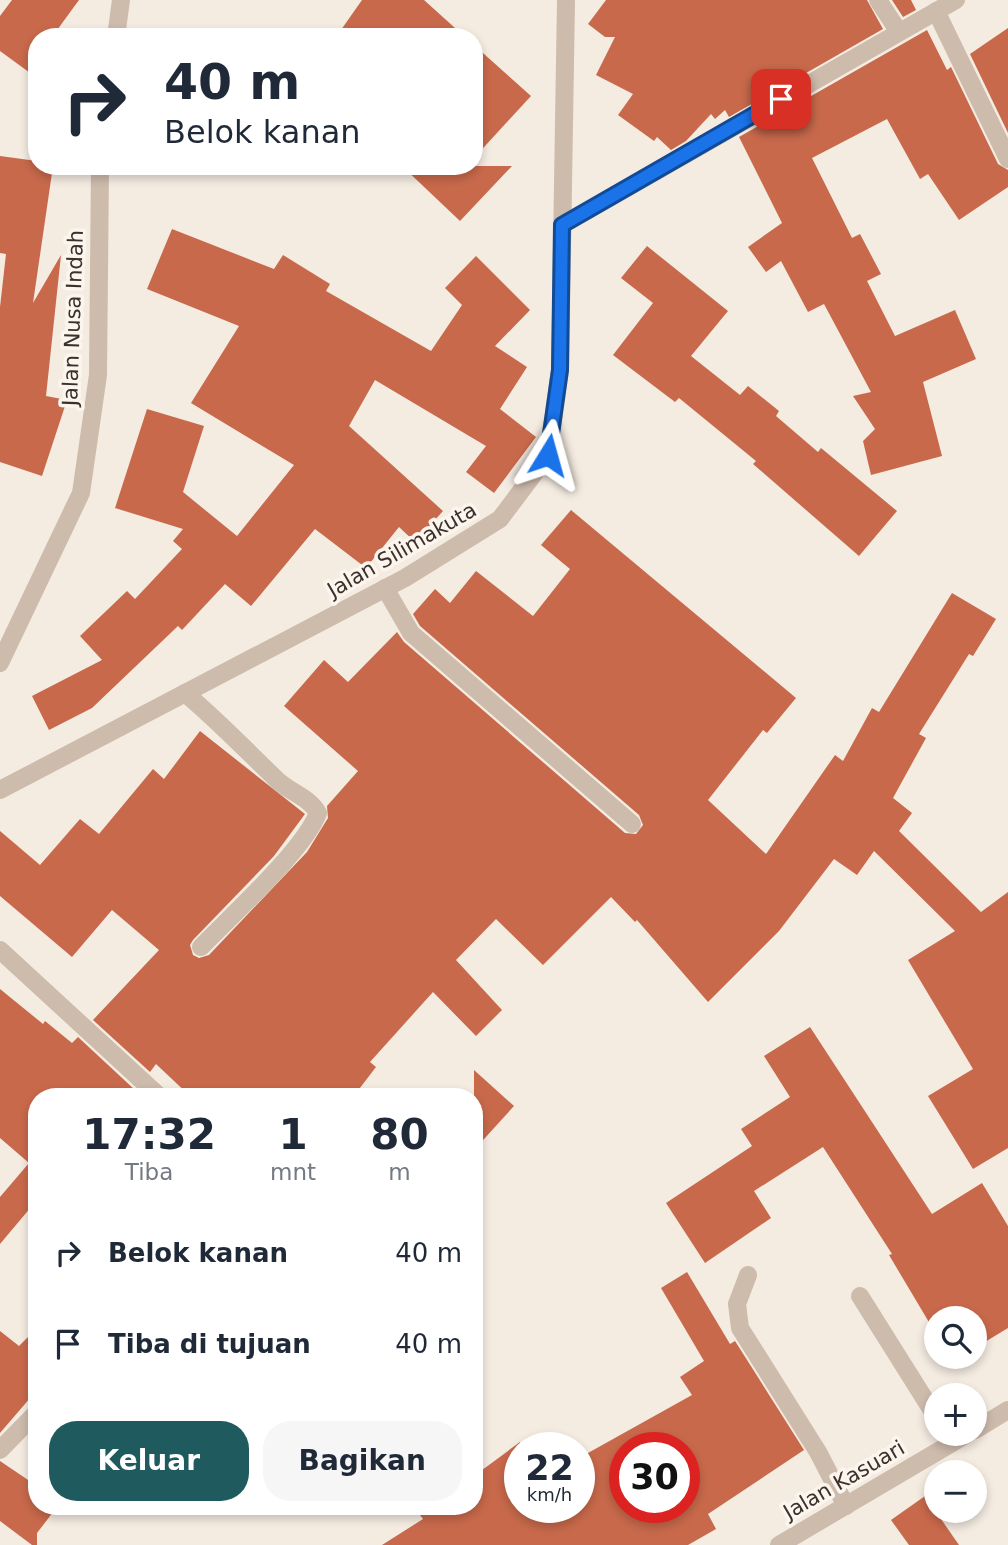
<!DOCTYPE html>
<html lang="id">
<meta charset="utf-8">
<style>
:root{--surface:#fff;--page:#f6f6f7;--text:#1f2937;--muted:#747a83;--accent:#1f5a5e}
body{margin:0;font-family:"DejaVu Sans",sans-serif;background:var(--page);color:var(--text);height:100vh;display:flex;flex-direction:column;font-size:26px;white-space:nowrap}
*{box-sizing:border-box;margin:0}
p{font-size:23px;color:var(--muted)}
.icon{flex:none;width:38px;height:38px;fill:none;stroke:currentColor;stroke-width:2;stroke-linecap:round;stroke-linejoin:round}
.map{position:relative;flex:1;overflow:hidden}
.panel{position:absolute;left:28px;top:1088px;width:455px;height:427px;display:flex;flex-direction:column;background:var(--surface);border-radius:28px;box-shadow:0 4px 10px #0003}
.panel>*{flex:none}
.guide{position:absolute;left:28px;top:28px;width:455px;height:147px;border-radius:28px;box-shadow:0 4px 10px #0003;background:#fff;color:var(--text);overflow:hidden}
.buttons{position:absolute;left:924px;top:1306px;display:grid;gap:14px}
.buttons a{display:grid;place-items:center;width:63px;height:63px;border-radius:50%;background:var(--surface);box-shadow:0 4px 10px #0003;font-size:35px}
.speed{position:absolute;left:504px;top:1432px;display:flex;gap:14px;font-size:35px;font-weight:700;text-align:center}
.speed>*{display:grid;place-content:center;width:91px;height:91px;border-radius:50%;background:var(--surface);box-shadow:0 4px 10px #0003;line-height:1}
.speed small{font-size:18px;font-weight:400}
.speed .limit{border:10px solid #d22;background:#fff;color:#111}
.pin{position:absolute;display:grid;place-items:center;width:60px;height:60px;color:#fff;margin:-30px;border-radius:14px;box-shadow:0 4px 10px #0006}
.me{position:absolute;width:77px;margin:-38px;rotate:8deg;stroke-linejoin:round;filter:drop-shadow(0 0 5px #0008)}
.turn{display:flex;align-items:center;gap:24px;height:147px;padding:0 21px;font-size:32px}
.turn .icon{width:91px;height:91px;stroke-width:2.5}
.turn b{display:block;font-size:49px;line-height:60px}
.eta{display:flex;justify-content:space-evenly;align-items:center;height:119px;text-align:center}
.eta b{font-size:42px;font-weight:700;line-height:49px}
.button{display:flex;gap:14px;margin-top:auto;padding:14px 21px}
.button a{flex:1;height:80px;border-radius:28px;background:var(--accent);color:#fff;font-size:28px;font-weight:700;line-height:80px;text-align:center}
.button a+a{background:var(--page);color:var(--text)}
ul{padding:0;list-style:none}
li{display:flex;align-items:center;gap:21px;height:91px;padding:0 21px}
li div{flex:1}
li b{display:block;font-size:26px}
li em{font-style:normal}
.map>svg:first-child{display:block}
.building{fill:#c8694b;fill-rule:evenodd}
.lines{fill:none;stroke-linecap:round;stroke-linejoin:round}
.minor{stroke:#cdbbac;stroke-width:18}
.route-casing{stroke:#114b97;stroke-width:18}
.route{stroke:#1a73e8;stroke-width:12}
.labels{text-anchor:middle;stroke-width:7;stroke-linejoin:round;paint-order:stroke}
.street-label{font-size:21px;fill:#3b302b;stroke:#fbf5ee}
</style>
<div class="map">
<svg width="1008" height="1545" viewBox="0 0 1008 1545">
<rect width="100%" height="100%" fill="#f4ebe1"/>
<!-- building -->
<g class="building">
<path d="M12 0H79L52 37H37V78L0 51V16Z"/>
<path d="M362 0H424L465 37H336Z"/>
<path d="M606 0H867L883 29 729 117 725 110 715 119 711 114 686 141 671 150 657 137 654 141 618 115 633 94 596 75 615 37H605L588 24Z"/>
<path d="M892 0H911L916 10 903 17Z"/>
<path d="M1008 28V133L970 54Z"/>
<path d="M927 30 947 70 951 67 998 164 1008 170V187L959 220 928 174 920 179 887 119 812 158 852 238 860 234 881 274 867 281 895 336 955 310 976 359 923 382 942 456 871 475 863 441 875 429 853 396 871 392 824 304 808 312 781 261 766 272 748 247 782 223 739 137Z"/>
<path d="M474 45 531 96 474 158Z"/>
<path d="M0 156 37 161V166H53L33 303 61 255 46 396 67 400 42 476 0 462V307L6 254 0 253Z"/>
<path d="M402 166H512L460 221Z"/>
<path d="M172 229 274 269 283 255 330 284 326 291 431 351 462 305 445 288 476 256 530 310 495 346 527 367 500 409 536 437 494 493 466 472 486 446 375 380 349 426 443 511 415 542 399 527 366 568 315 529 251 606 225 584 182 630 178 626 92 708 49 730 32 696 102 660 80 636 127 591 135 599 182 549 173 541 183 529 115 508 147 409 204 426 183 492 237 536 294 465 191 403 239 326 147 289Z"/>
<path d="M647 246 728 311 691 356 740 395 748 386 779 411 776 416 818 452 821 448 897 511 859 556 753 464 756 461 679 398 675 402 613 355 653 303 621 278Z"/>
<path d="M571 510 796 698 767 733 763 730 708 800 766 854 835 755 843 761 872 708 879 712 952 593 996 619 973 656 969 654 919 734 926 738 893 798 912 813 899 831 981 912 1008 892V1148L973 1169 928 1096 973 1069 908 960 955 931 874 851 857 875 834 859 779 931 708 1002 637 920 635 922 611 897 543 965 496 919 456 960 502 1010 476 1036 433 992 370 1062 376 1067 353 1097H191L156 1064 150 1072 93 1020 159 950 112 910 72 957 0 896V831L40 865 80 819 99 834 153 769 164 779 200 731 305 814 274 856 193 940 190 945 193 955 199 958 209 955 307 852 328 818 327 806 358 771 284 706 324 660 348 682 397 632 404 642 625 833 636 834 643 825 639 815 420 626 413 614 435 589 450 603 476 571 533 616 570 569 541 545Z"/>
<path d="M0 989 43 1024 45 1021 72 1043 78 1037 135 1090 129 1097H37V1200L0 1244V1197L29 1163 0 1138Z"/>
<path d="M810 1027 932 1214 982 1183 1008 1226V1328L975 1348V1318H936V1334L889 1255 892 1254 823 1147 754 1191 771 1218 705 1263 666 1203 752 1146 741 1129 790 1097 764 1056Z"/>
<path d="M474 1070 514 1106 474 1150Z"/>
<path d="M687 1272 730 1344 735 1341 804 1450 708 1514 716 1529 688 1545H382L423 1519 414 1507H474V1476L520 1442V1507H579V1458L692 1395 680 1377 704 1361 661 1288ZM625 1447H684V1507H625Z"/>
<path d="M37 1328V1390L0 1433V1331L19 1346Z"/>
<path d="M0 1461 37 1486V1507H57L37 1533V1545H32L0 1521Z"/>
<path d="M925 1496 959 1545H909L891 1520Z"/>
</g>
<g class="lines">
<!-- minor -->
<g class="minor">
<path d="M878 0 899 32"/>
<path d="M936 11 1008 159"/>
<path d="M116 37 121 0"/>
<path d="M562 225 956 0"/>
<path d="M385 588 411 633 632 824"/>
<path d="M0 663 81 493 98 375 100 166"/>
<path d="M185 693C217 720 246 750 276 779 290 793 308 796 318 813 304 850 231 916 201 947"/>
<path d="M0 790 405 578 500 519 548 455 560 370 566 0"/>
<path d="M0 950 160 1097"/>
<path d="M748 1275 737 1304 740 1328 818 1452 846 1506"/>
<path d="M860 1296 936 1417"/>
<path d="M975 1430 1008 1410"/>
<path d="M0 1450 37 1412"/>
<path d="M779 1545 969 1433"/>
</g>
</g>
<g class="lines">
<defs>
<path id="route" d="M548 455 560 370 562 225 781 99"/>
</defs>
<!-- route casing -->
<use href="#route" class="route-casing"/>
<!-- route -->
<use href="#route" class="route"/>
</g>
<g class="labels">
<!-- street labels -->
<g class="street-label">
<text transform="translate(73 318) rotate(-88)" y="7">Jalan Nusa Indah</text>
<text transform="translate(402 550) rotate(-30)" y="7">Jalan Silimakuta</text>
<text transform="translate(844 1480) rotate(-30)" y="7">Jalan Kasuari</text>
</g>
</g>
</svg>
<div class="buttons">
<a><svg class="icon" aria-label="search" viewBox="0 0 24 24"><circle cx="10" cy="10" r="6"/><path d="M15 15l6 6"/></svg></a>
<a>+</a>
<a>−</a>
</div>
<div class="speed"><div>22<small>km/h</small></div><div class="limit">30</div></div>
<div class="pin" style="left:781px;top:99px;background:#d93025"><svg class="icon" aria-label="arrive" viewBox="0 0 24 24"><path d="M6 21V4h12l-3 4 3 4H6"/></svg></div>
<svg class="me" style="left:548px;top:455px" viewBox="-20 -20 40 40"><path d="M0-17L14 15 0 8-14 15z" fill="#1a73e8" stroke="#fff" stroke-width="4"/></svg>
<div class="guide">
<div class="turn"><svg class="icon" aria-label="right" viewBox="0 0 24 24"><path d="M7 20v-9h11M14 6l5 5-5 5"/></svg><div><b>40 m</b>Belok kanan</div></div>
</div>
<section class="panel">
<div class="eta">
<div><b>17:32</b><p>Tiba</p></div>
<div><b>1</b><p>mnt</p></div>
<div><b>80</b><p>m</p></div>
</div>
<ul>
<li><svg class="icon" aria-label="right" viewBox="0 0 24 24"><path d="M7 20v-9h11M14 6l5 5-5 5"/></svg><div><b>Belok kanan</b></div><em>40 m</em></li>
<li><svg class="icon" aria-label="arrive" viewBox="0 0 24 24"><path d="M6 21V4h12l-3 4 3 4H6"/></svg><div><b>Tiba di tujuan</b></div><em>40 m</em></li>
</ul>
<div class="button"><a>Keluar</a><a>Bagikan</a></div>
</section>
</div>
